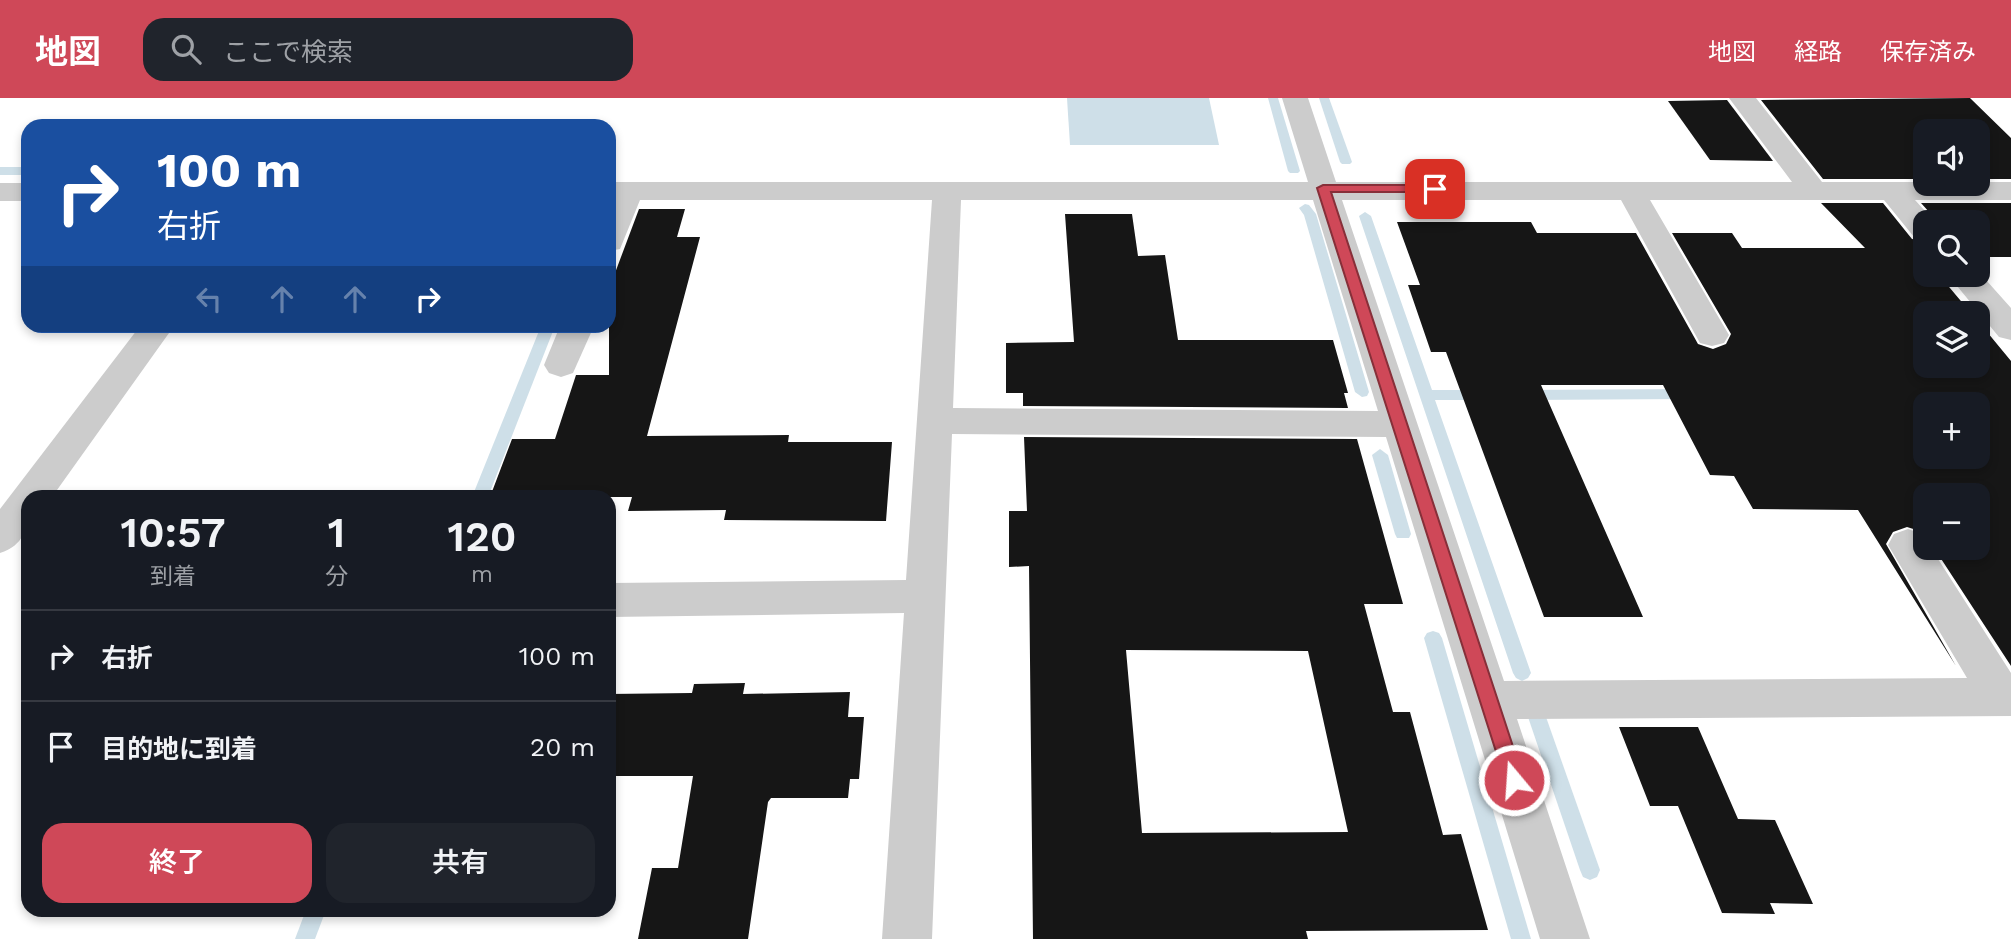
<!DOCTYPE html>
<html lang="ja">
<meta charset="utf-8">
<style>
:root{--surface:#171b24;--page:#20242c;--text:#f1f3f6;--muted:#9ea1a6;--line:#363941;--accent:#cf4858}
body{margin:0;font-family:"Work Sans","Noto Sans JP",sans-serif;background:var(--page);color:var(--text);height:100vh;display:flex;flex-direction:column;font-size:26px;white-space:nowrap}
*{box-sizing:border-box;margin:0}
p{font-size:23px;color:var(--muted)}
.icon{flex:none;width:38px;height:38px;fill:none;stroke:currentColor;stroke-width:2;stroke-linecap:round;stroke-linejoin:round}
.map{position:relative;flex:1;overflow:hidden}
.sheet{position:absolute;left:21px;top:392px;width:595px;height:427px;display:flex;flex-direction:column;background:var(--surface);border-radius:21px;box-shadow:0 4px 10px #0003}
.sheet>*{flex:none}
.top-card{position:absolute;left:21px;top:21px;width:595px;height:214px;border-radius:21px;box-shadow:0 4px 10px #0003;background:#1a4fa0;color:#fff;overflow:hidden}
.controls{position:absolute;left:1913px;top:21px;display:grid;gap:14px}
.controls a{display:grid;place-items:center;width:77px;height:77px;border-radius:14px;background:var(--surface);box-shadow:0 4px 10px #0003;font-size:35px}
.pin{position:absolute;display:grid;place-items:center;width:60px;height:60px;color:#fff;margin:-30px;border-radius:14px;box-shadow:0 4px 10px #0006}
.me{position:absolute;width:77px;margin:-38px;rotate:342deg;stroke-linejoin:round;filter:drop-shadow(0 0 5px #0008)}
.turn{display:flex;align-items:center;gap:24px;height:147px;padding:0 21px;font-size:32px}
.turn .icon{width:91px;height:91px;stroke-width:2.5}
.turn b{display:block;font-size:49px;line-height:60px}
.lanes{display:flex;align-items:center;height:66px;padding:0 21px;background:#0003;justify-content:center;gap:35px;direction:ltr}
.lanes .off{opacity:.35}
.eta{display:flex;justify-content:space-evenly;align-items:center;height:119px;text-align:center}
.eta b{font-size:42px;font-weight:600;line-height:49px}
.cta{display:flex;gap:14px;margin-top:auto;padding:14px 21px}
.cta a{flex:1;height:80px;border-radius:21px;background:var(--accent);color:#fff;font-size:28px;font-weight:600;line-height:80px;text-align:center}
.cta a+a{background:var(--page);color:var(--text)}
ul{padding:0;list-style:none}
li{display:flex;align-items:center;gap:21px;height:91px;padding:0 21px;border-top:2px solid var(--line)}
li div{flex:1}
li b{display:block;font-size:26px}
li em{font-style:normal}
header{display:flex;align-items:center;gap:42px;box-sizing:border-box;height:98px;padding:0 35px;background:var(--accent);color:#fff}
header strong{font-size:33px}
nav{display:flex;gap:38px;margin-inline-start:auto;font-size:24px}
.search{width:490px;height:63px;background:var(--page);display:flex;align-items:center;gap:18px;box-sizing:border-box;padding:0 24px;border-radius:21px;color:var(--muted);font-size:26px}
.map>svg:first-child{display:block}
.water{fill:#cedfe8}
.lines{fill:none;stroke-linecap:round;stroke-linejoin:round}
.stream{fill:#cedfe8;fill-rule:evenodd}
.building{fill:#161616;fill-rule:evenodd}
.minor{fill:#ccc;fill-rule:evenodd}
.route{fill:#cf4858;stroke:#872f39;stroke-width:2}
</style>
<header>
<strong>地図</strong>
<div class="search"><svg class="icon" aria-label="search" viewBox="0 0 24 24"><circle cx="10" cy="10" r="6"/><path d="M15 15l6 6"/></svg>ここで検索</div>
<nav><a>地図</a><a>経路</a><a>保存済み</a></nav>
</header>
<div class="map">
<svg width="2011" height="841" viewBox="0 0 2011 841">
<rect width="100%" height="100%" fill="#fff"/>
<!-- water -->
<path class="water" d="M1067 0H1209L1219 47H1070Z"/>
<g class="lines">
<!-- stream -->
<g class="stream">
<path d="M1268 0H1278L1300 73 1298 75H1290L1288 73Z"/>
<path d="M1319 0H1329L1352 64 1350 66H1342L1340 64Z"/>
<rect x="0" y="69" width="28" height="8"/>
<path d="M609 69 613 71 615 75 609 79Z"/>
<path d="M1305 106 1309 107 1316 116 1369 294 1367 298 1362 299 1355 294 1304 117 1299 110Z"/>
<path d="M1365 114 1371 118 1432 292H1484L1491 297 1484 302H1435L1531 575 1528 580 1522 583 1516 580 1513 575 1359 118Z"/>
<path d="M541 228H555L488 399H472Z"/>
<path d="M1687 291 1694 296 1687 301 1523 302 1516 297 1523 292Z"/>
<path d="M1380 351 1388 357 1411 436 1409 440H1397L1395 436 1372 357Z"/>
<path d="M1433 533 1439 535 1442 540 1531 841H1511L1424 540 1427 535Z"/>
<path d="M1537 611 1543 613 1546 619 1600 772 1597 779 1590 782 1583 779 1580 772 1528 619 1531 613Z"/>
<path d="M306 812H326L315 841H295Z"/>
</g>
</g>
<!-- building -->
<g class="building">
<path d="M1970 0 2011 40V81H1978V33H1925V81H1823L1761 2Z"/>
<path d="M1727 2 1773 63 1710 62 1668 3Z"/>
<path d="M1821 105H1883L1912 141 1925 143V177H1939L1971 215H1925V268H1978V223L2011 263V568L1934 450H1978V397H1925V437L1923 434 1907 429 1893 434 1886 446 1956 568 1858 412 1753 411 1734 378 1710 377 1663 287H1541L1643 519H1544L1446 254H1431L1408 187H1420L1397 124H1531L1537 135H1636L1698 246 1713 251 1726 246 1731 236 1672 135H1732L1742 150H1865ZM1925 306H1978V359H1925Z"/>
<path d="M1921 105H2011V159H1978V124H1938Z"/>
<path d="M639 111H685L677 139H700L647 338 789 337 788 344H892L886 423 724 422 726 412 628 413 632 399H490L512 341H555L576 277H609V191Z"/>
<path d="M1065 116H1132L1138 158 1165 157 1178 242H1333L1348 295H1344L1348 310 1023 308V295H1006V245L1074 244Z"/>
<path d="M1024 339 1357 341 1403 506H1364L1393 614H1410L1443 737 1461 736 1488 832 1306 833 1308 841H1033L1029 468 1009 469V413H1027ZM1126 552 1308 553 1348 734 1142 735Z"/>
<path d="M745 585 743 596 850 594 848 619H864L859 681H850L848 700H771L768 704 748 841H638L652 770H678L693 678H609V596L692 595 694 586Z"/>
<path d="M1619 629H1698L1738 721 1775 722 1813 806 1770 805 1775 816 1722 815 1678 708H1650Z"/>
</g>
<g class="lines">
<!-- minor -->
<g class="minor">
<path d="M1282 0H1308L1336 84H1792L1729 0H1756L1822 84H2011V102H1915L1935 124H1925V141L1914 139 1884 102H1650L1729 237 1724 245 1712 248 1700 245 1621 102H1342L1504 583 1967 580 1888 447 1894 436 1908 431 1922 436 1925 450H1931L2011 575V618L1517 621 1590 841H1540L1386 339 952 336 932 841H882L904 515 609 519V485L906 482 932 102H640L620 151 609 153V84H1308ZM961 102H1313L1378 313 953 310Z"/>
<rect x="0" y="85" width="28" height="18"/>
<path d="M1978 173 2011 210V242L1999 239 1948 177H1978Z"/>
<path d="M140 228H174L52 399H28C28 425 28 446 0 455V411Z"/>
<path d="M560 228H594L573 275 561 279 549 275 544 267Z"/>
</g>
</g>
<!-- route -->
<path class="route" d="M1435 87 1439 88V94H1331L1524 682 1521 688 1514 690 1508 688 1505 682 1317 90 1323 87Z"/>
</svg>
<div class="controls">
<a><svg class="icon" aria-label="sound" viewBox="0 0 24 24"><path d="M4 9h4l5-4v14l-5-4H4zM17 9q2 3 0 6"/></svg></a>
<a><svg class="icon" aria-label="search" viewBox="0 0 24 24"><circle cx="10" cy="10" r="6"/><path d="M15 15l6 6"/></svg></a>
<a><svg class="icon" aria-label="layers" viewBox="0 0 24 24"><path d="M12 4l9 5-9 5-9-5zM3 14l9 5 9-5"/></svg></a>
<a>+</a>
<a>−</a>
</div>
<div class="pin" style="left:1435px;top:91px;background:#d93025"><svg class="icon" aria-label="arrive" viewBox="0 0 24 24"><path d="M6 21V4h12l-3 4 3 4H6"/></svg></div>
<svg class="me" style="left:1514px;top:682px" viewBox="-20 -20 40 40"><circle r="17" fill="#cf4858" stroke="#fff" stroke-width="3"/><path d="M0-11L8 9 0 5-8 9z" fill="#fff"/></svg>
<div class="top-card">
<div class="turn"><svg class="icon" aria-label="right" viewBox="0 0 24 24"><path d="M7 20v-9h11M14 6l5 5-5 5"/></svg><div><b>100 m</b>右折</div></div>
<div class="lanes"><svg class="icon off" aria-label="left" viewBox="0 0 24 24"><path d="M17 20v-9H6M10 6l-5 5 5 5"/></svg><svg class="icon off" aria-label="ahead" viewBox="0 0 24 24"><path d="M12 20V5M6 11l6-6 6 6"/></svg><svg class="icon off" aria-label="ahead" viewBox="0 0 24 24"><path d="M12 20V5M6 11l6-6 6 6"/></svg><svg class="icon" aria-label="right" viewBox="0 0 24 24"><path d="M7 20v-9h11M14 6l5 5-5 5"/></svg></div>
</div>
<section class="sheet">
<div class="eta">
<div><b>10:57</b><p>到着</p></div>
<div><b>1</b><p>分</p></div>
<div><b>120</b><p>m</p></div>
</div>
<ul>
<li><svg class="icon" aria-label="right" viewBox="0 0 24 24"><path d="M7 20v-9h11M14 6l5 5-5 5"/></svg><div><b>右折</b></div><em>100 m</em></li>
<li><svg class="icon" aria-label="arrive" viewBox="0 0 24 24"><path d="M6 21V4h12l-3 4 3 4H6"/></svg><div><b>目的地に到着</b></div><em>20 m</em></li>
</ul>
<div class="cta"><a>終了</a><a>共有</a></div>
</section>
</div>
